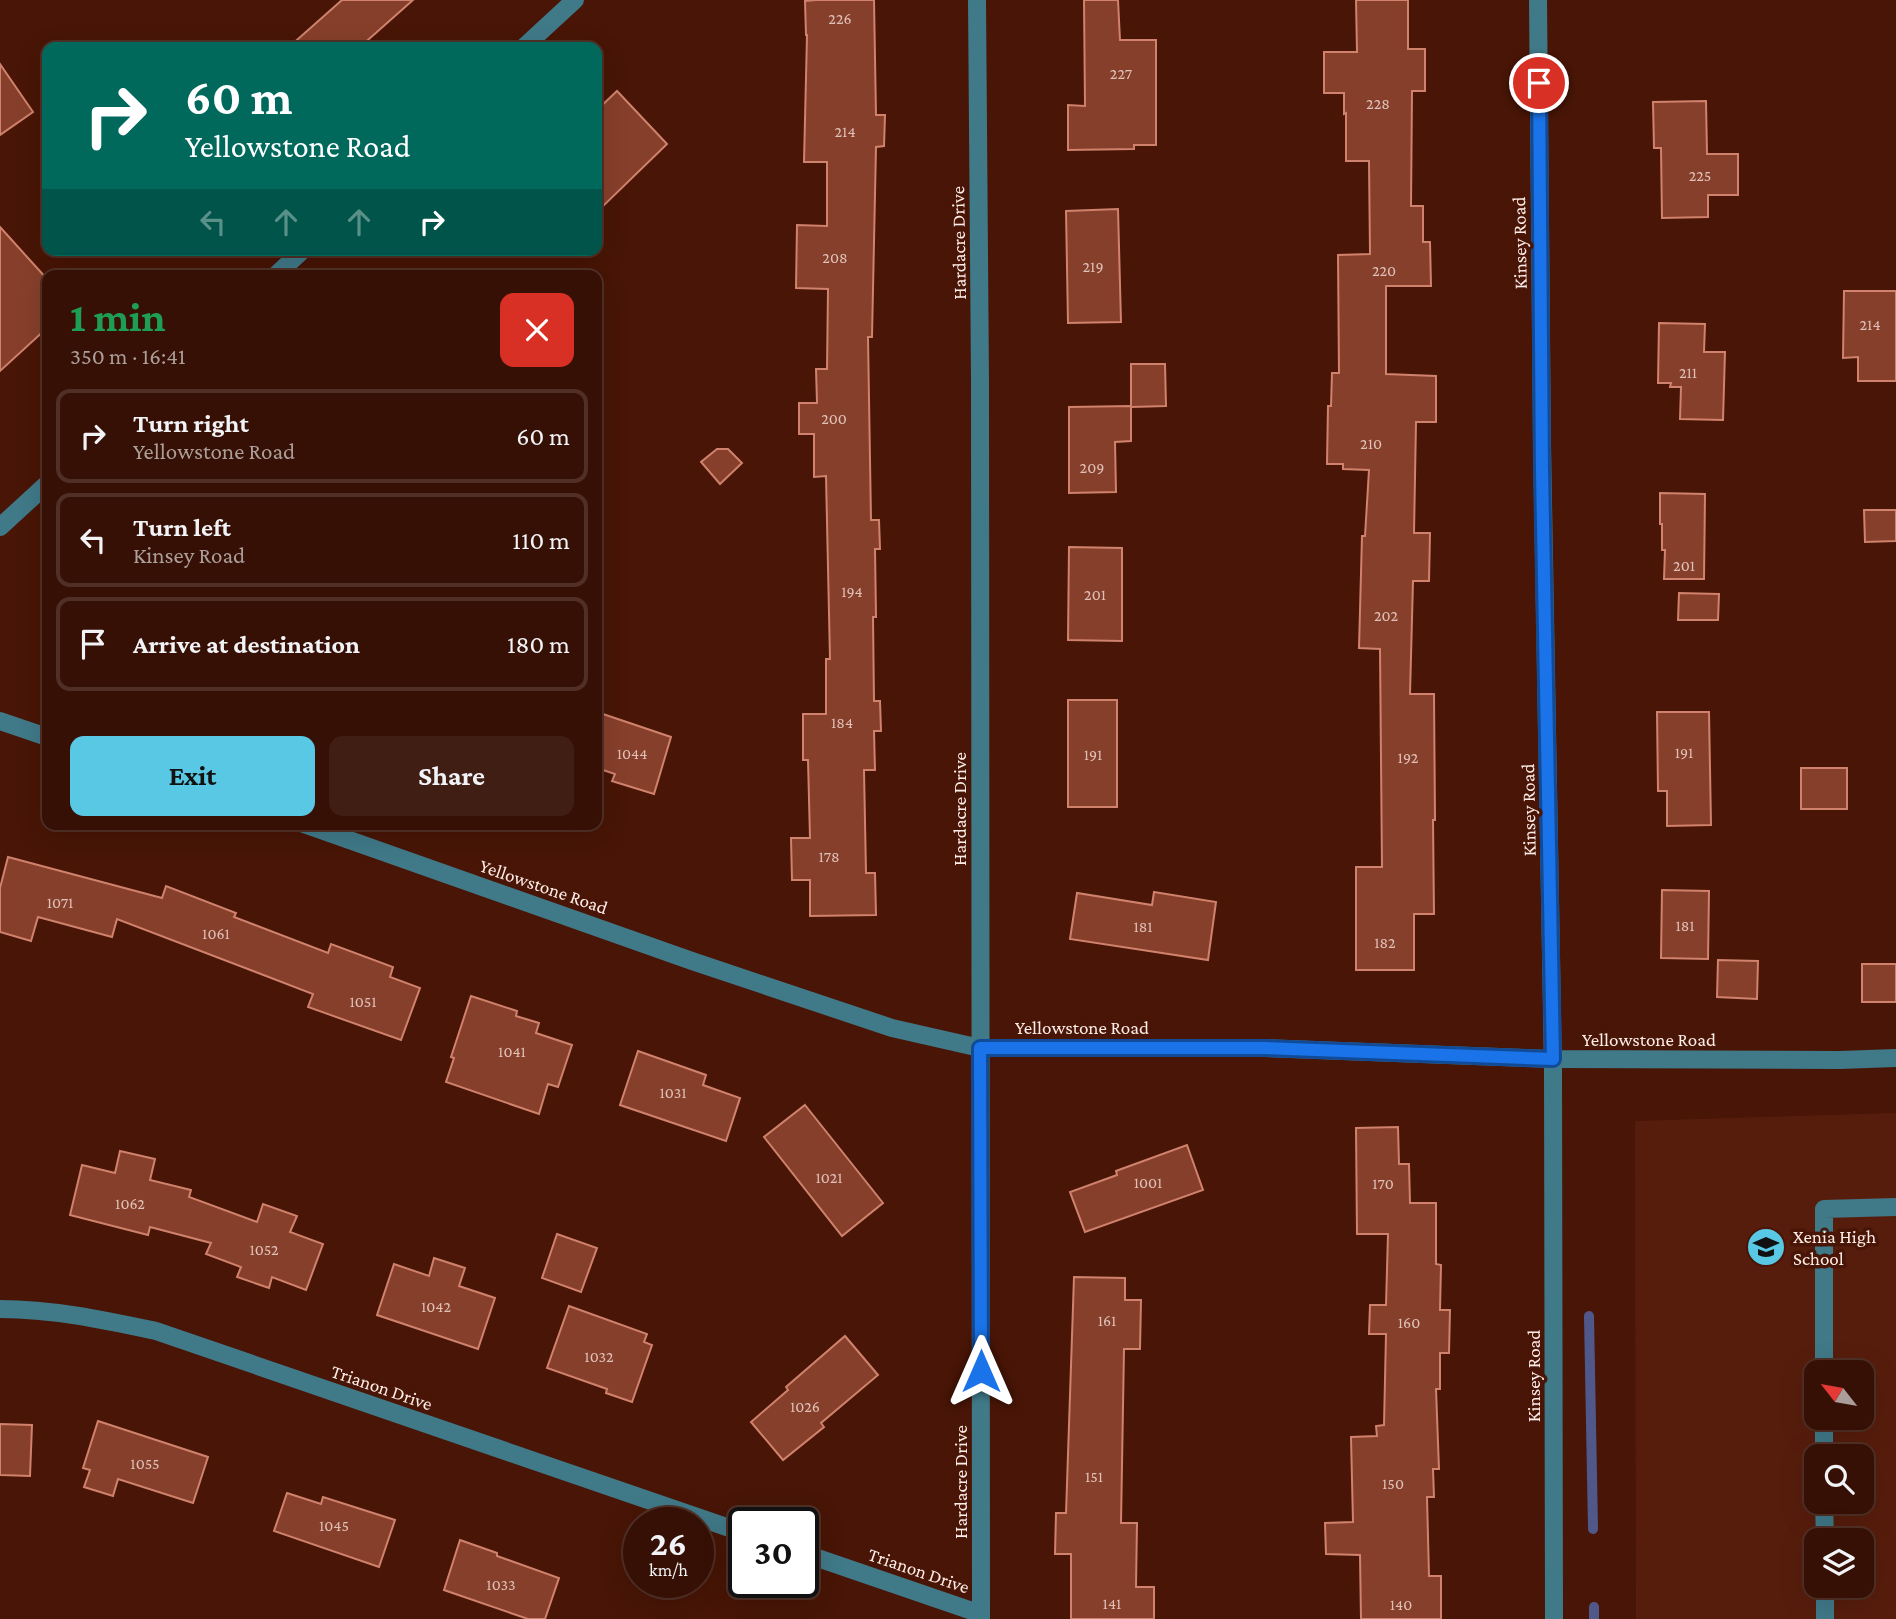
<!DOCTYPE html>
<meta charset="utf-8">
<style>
:root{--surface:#361004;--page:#411e13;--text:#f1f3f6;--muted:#aa9d9a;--line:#503026;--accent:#59c8e4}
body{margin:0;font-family:"Crimson Pro",serif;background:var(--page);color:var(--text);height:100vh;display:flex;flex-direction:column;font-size:26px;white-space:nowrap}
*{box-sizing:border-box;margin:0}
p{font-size:23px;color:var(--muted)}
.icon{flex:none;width:38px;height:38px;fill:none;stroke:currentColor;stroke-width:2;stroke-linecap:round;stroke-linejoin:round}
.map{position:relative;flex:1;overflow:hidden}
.drawer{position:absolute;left:42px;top:270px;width:560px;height:560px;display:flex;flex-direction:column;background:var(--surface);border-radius:14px;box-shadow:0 7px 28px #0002,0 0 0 2px var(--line)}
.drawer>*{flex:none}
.top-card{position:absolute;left:42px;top:42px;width:560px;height:214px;border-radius:14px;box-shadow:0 7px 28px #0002,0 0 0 2px var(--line);background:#00695c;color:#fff;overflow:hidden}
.needle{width:46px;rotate:301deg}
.buttons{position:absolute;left:1804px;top:1360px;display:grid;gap:14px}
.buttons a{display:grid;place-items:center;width:70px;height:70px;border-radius:14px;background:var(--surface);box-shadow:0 7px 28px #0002,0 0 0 2px var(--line);font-size:35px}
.speed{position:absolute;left:623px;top:1507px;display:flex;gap:14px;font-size:35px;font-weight:700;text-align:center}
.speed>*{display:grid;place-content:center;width:91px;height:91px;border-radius:50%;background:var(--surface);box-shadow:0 7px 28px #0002,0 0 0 2px var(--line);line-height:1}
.speed small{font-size:18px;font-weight:400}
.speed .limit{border:4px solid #111;border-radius:10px;background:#fff;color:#111}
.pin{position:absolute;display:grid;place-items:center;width:60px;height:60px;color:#fff;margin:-30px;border:4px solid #fff;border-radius:50%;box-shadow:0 2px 7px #0007}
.me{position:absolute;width:77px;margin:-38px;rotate:0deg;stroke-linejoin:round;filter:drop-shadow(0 0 5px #0008)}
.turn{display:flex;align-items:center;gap:24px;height:147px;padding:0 28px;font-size:32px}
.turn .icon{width:91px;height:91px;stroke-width:2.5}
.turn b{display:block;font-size:49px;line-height:60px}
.lanes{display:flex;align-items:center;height:66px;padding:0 28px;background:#0003;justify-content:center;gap:35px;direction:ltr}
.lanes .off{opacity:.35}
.round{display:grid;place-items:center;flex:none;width:74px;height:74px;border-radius:14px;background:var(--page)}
.headline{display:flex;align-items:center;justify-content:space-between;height:119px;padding:0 28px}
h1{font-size:42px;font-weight:700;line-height:52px;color:#1e9e55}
.primary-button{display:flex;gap:14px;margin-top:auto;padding:14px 28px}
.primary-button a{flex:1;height:80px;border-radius:14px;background:var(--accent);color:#111;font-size:28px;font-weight:700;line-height:80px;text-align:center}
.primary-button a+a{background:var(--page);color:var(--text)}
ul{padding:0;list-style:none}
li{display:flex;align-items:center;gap:21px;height:94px;margin:0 14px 10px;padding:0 14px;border:4px solid var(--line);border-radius:14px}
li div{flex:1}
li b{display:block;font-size:26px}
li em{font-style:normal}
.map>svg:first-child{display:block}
.built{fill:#571d0c;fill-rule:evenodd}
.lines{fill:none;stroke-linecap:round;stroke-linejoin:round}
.stream{stroke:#50588a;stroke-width:10}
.building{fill:#863f2b;stroke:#d0826c;stroke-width:2}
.minor{stroke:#407988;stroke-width:18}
.route-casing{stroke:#114b97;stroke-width:18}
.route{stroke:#1a73e8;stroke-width:12}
.labels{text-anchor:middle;stroke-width:7;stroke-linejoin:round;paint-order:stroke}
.number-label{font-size:16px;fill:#e0c1b8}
.street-label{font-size:19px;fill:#feece7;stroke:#481506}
.poi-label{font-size:19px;fill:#feece7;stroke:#481506;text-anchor:start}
</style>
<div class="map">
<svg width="1896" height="1619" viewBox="0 0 1896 1619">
<rect width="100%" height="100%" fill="#481506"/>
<!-- built -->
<path class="built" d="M1896 1113V1619H1636L1635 1121ZM1816 1372H1862V1418H1816ZM1816 1456H1862V1502H1816ZM1816 1540H1862V1586H1816Z"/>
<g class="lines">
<!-- stream -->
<g class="stream">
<path d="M1589 1316 1593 1529"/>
<path d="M1594 1607V1619"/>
</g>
</g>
<!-- building -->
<g class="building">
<path d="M342 0H413L360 47H289Z"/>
<path d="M816 0H874L876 115H885L884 146 876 147 872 337H868L871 520H879L880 549H875L876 617H873L874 701H880L881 731H874L875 770H864L866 873H875L876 915 810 916V880H792L791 838H810L808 760H803V714H826V659H830L826 476 814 477V434H799V403H817L816 369H827L828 289 796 288 797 225 827 226V162H804L807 35H806L805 1Z"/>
<path d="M1084 0H1118L1120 40H1156V145H1134V149L1068 150V105L1085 106Z"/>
<path d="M1356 0H1408V49H1425V91H1412L1411 206H1423V242H1430L1431 286H1386V374L1436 376V422H1416L1414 533H1430L1429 581H1413L1410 694H1434L1435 820H1433L1434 914H1414V970H1356V867H1382L1380 649 1359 648 1362 536H1365L1369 470 1343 469V464H1327L1328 406H1331L1332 373H1339L1338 255 1370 254 1369 161H1346V113L1344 114V93H1324V52H1357Z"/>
<path d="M0 64 33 112 0 135Z"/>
<path d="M617 91 667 144 597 212V110Z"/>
<path d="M1706 101 1707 154H1738V195H1708V217L1662 218 1661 148H1654L1653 102Z"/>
<path d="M1118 209 1121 322 1068 323 1066 211Z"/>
<path d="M0 227 47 279V328L0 371Z"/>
<path d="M1844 291H1896V381H1858V357L1843 358Z"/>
<path d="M1659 323 1705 324 1704 352H1725L1723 420 1680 419 1681 387H1670L1671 383H1658Z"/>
<path d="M1131 364H1165L1166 406 1131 407Z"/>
<path d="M1131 406V441L1115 442 1116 492 1069 493V407Z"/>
<path d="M717 449H728L742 463 720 484 701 462Z"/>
<path d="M1660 493 1705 494 1704 579H1664L1665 550H1662V524H1660Z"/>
<path d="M1864 510H1896V541L1865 542Z"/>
<path d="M1069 547 1122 548V641L1068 640Z"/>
<path d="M1679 593 1719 594 1718 620H1678Z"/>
<rect x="1068" y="700" width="49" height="107"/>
<path d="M597 712 671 737 654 794 612 781 615 774 597 768Z"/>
<path d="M1657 712H1709L1711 825 1667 826V791H1658Z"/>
<rect x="1801" y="768" width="46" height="41"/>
<path d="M8 857 162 898 166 886 236 913 234 917 328 953 331 944 393 967 390 977 420 988 401 1040 308 1007 313 994 117 919 112 937 38 917 31 941 0 932V888Z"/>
<path d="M1662 890 1709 891 1708 959 1661 958Z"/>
<path d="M1154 892 1216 902 1208 960 1070 939 1077 893 1152 905Z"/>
<path d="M1718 960 1758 961 1757 999 1717 997Z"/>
<rect x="1862" y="964" width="34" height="38"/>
<path d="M471 996 517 1011 516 1016 539 1023 536 1033 572 1045 558 1087 548 1084 539 1114 446 1082 454 1058 451 1057Z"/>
<path d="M638 1051 706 1075 703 1085 740 1098 726 1141 620 1105Z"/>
<path d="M805 1105 883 1203 842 1236 764 1137Z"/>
<path d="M1398 1127 1399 1164H1409L1410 1203H1436V1264L1441 1265 1440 1310H1450L1449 1353H1440V1389H1436L1439 1469H1433L1434 1497H1427L1429 1576H1441V1619H1361L1360 1555 1326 1554 1325 1523 1353 1522 1351 1437 1377 1436 1376 1426 1384 1425 1386 1334H1369L1370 1305H1386L1388 1234H1357L1356 1128Z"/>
<path d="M1187 1145 1203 1190 1085 1232 1070 1192 1117 1175 1116 1171Z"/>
<path d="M120 1151 155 1159 150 1180 191 1190 189 1197 257 1222 263 1204 297 1216 290 1232 323 1244 306 1290 272 1277 269 1288 237 1277 241 1267 206 1254 211 1243 150 1227 148 1235 70 1215 82 1165 115 1173Z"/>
<path d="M557 1234 597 1248 581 1292 542 1278Z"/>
<path d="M434 1258 465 1268 459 1286 495 1298 478 1349 377 1315 394 1264 429 1276Z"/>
<path d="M1074 1277 1125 1278V1300H1141L1140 1349H1124L1121 1523H1137L1136 1587H1154V1619H1071V1554H1055L1056 1513H1066Z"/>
<path d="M569 1306 647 1334 644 1342 652 1345 632 1402 606 1393 607 1389 547 1368Z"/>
<path d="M845 1336 878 1375 821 1423 824 1427 783 1460 751 1422 788 1390 786 1387Z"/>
<path d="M98 1421 208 1457 193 1503 118 1479 113 1496 84 1487 90 1470 83 1468Z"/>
<path d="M0 1424 32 1425 30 1476 0 1475Z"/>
<path d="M287 1493 321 1504 323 1497 395 1520 379 1567 274 1531Z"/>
<path d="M460 1540 497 1553V1556L559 1578 545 1619H528L444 1590Z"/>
</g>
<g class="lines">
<!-- minor -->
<g class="minor">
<path d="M977 0 980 381 981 1619"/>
<path d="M1538 0 1542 444 1553 1070 1554 1619"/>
<path d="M524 47 575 0"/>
<path d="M276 275 303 250"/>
<path d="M0 527 47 484"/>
<path d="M0 721 47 737"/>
<path d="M304 824 692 961 892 1028 980 1048H1265L1553 1059 1840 1060 1896 1058"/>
<path d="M0 1309C53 1309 104 1320 156 1331L744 1533"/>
<path d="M1824 1372V1209L1896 1207"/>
<path d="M1824 1418V1456"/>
<path d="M1824 1502 1825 1540"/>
<path d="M803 1553 981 1614"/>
<path d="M1825 1586V1619"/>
</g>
</g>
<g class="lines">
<defs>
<path id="route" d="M981 1371 980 1048H1265L1553 1059 1542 471 1539 83"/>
</defs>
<!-- route casing -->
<use href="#route" class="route-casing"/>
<!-- route -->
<use href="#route" class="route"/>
</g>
<!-- icons -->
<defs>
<symbol id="school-disc" viewBox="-11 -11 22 22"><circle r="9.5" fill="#59c8e4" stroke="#481506"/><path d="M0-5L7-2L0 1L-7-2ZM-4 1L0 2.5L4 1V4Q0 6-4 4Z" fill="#111"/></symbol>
</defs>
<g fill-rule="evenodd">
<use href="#school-disc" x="1744" y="1225" width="44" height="44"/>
</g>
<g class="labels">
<!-- number labels -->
<g class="number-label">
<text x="840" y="24">226</text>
<text x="1121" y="79">227</text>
<text x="1378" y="109">228</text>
<text x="845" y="137">214</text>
<text x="1700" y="181">225</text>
<text x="835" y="263">208</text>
<text x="1093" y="272">219</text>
<text x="1384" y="276">220</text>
<text x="1870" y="330">214</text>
<text x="1688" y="378">211</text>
<text x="834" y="424">200</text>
<text x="1371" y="449">210</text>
<text x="1092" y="473">209</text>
<text x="1684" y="571">201</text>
<text x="852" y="597">194</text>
<text x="1095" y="600">201</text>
<text x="1386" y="621">202</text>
<text x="842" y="728">184</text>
<text x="1684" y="758">191</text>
<text x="632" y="759">1044</text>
<text x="1093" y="760">191</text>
<text x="1408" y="763">192</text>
<text x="829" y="862">178</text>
<text x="60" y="908">1071</text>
<text x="1685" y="931">181</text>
<text x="1143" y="932">181</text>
<text x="216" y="939">1061</text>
<text x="1385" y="948">182</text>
<text x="363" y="1007">1051</text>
<text x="512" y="1057">1041</text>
<text x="673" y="1098">1031</text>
<text x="829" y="1183">1021</text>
<text x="1148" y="1188">1001</text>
<text x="1383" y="1189">170</text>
<text x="130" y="1209">1062</text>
<text x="264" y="1255">1052</text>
<text x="436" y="1312">1042</text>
<text x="1107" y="1326">161</text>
<text x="1409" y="1328">160</text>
<text x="599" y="1362">1032</text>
<text x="805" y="1412">1026</text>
<text x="145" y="1469">1055</text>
<text x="1094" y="1482">151</text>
<text x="1393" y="1489">150</text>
<text x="334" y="1531">1045</text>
<text x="501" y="1590">1033</text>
<text x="1112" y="1609">141</text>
<text x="1401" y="1610">140</text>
</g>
<!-- street labels -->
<g class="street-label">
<text transform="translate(958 243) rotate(-91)" y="7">Hardacre Drive</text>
<text transform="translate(1519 243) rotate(-91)" y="7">Kinsey Road</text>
<text transform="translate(959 809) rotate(-90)" y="7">Hardacre Drive</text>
<text transform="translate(1528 810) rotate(-91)" y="7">Kinsey Road</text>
<text transform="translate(544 886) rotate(19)" y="7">Yellowstone Road</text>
<text x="1082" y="1034">Yellowstone Road</text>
<text x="1649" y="1046">Yellowstone Road</text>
<text transform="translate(1533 1376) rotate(-90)" y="7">Kinsey Road</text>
<text transform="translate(382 1387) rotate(19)" y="7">Trianon Drive</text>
<text transform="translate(960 1482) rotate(-90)" y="7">Hardacre Drive</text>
<text transform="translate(919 1570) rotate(19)" y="7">Trianon Drive</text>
</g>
<!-- poi labels -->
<g class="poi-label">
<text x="1793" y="1243">Xenia High<tspan x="1793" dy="22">School</tspan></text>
</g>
</g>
</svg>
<div class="buttons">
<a><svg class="needle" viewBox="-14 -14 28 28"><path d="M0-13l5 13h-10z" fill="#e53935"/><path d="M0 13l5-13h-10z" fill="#aa9d9a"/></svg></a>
<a><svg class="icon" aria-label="search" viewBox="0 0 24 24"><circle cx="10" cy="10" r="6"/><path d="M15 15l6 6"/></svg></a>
<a><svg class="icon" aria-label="layers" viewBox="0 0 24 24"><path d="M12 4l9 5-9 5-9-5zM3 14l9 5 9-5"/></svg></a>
</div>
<div class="speed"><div>26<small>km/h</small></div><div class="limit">30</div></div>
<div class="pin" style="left:1539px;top:83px;background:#d93025"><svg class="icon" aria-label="arrive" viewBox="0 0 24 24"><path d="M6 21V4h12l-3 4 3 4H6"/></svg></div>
<svg class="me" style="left:981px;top:1371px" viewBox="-20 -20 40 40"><path d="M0-17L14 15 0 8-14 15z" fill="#1a73e8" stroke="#fff" stroke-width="4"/></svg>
<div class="top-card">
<div class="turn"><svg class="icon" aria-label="right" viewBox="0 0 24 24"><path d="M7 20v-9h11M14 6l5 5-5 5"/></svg><div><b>60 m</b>Yellowstone Road</div></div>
<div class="lanes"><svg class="icon off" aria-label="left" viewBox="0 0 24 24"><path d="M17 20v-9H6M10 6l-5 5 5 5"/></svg><svg class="icon off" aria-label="ahead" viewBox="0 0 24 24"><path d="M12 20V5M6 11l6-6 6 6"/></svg><svg class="icon off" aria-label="ahead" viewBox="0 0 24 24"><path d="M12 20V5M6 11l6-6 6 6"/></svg><svg class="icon" aria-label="right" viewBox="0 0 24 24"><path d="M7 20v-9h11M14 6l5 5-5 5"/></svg></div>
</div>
<section class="drawer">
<div class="headline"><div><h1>1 min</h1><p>350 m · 16:41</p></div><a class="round" style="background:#d93025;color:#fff"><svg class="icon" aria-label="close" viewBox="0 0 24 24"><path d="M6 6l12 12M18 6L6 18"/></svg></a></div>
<ul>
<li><svg class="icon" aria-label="right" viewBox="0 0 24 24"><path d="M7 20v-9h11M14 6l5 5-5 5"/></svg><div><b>Turn right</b><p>Yellowstone Road</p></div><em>60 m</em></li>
<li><svg class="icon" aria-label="left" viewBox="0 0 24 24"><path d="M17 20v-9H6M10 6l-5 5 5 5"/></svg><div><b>Turn left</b><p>Kinsey Road</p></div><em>110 m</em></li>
<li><svg class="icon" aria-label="arrive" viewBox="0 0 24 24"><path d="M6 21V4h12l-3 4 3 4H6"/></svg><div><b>Arrive at destination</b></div><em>180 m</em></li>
</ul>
<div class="primary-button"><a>Exit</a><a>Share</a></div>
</section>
</div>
